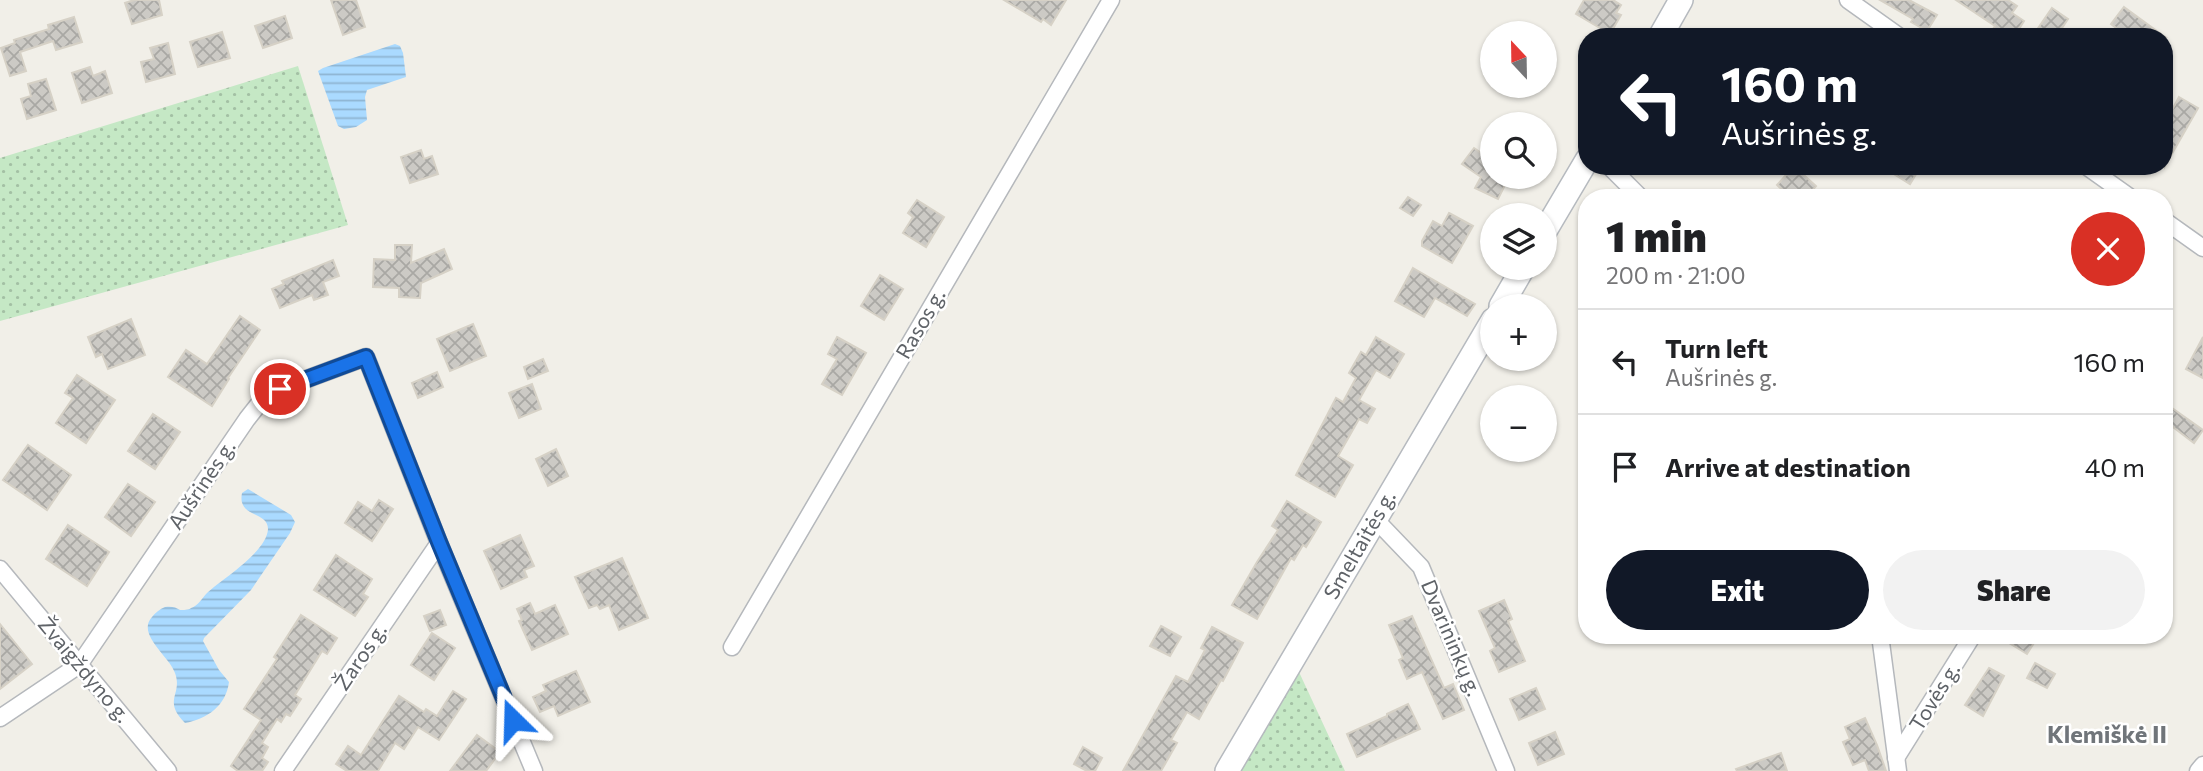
<!DOCTYPE html>
<meta charset="utf-8">
<style>
:root{--surface:#fff;--page:#f2f2f2;--text:#202124;--muted:#757577;--line:#e0e0e0;--accent:#111827}
body{margin:0;font-family:Commissioner,sans-serif;background:var(--page);color:var(--text);height:100vh;display:flex;flex-direction:column;font-size:26px;white-space:nowrap}
*{box-sizing:border-box;margin:0}
p{font-size:23px;color:var(--muted)}
.icon{flex:none;width:38px;height:38px;fill:none;stroke:currentColor;stroke-width:2;stroke-linecap:round;stroke-linejoin:round}
.map{position:relative;flex:1;overflow:hidden}
.drawer{position:absolute;left:1578px;top:189px;width:595px;height:455px;display:flex;flex-direction:column;background:var(--surface);border-radius:28px;box-shadow:0 2px 5px #0004}
.drawer>*{flex:none}
.hud{position:absolute;left:1578px;top:28px;width:595px;height:147px;border-radius:28px;box-shadow:0 2px 5px #0004;background:#111827;color:#fff;overflow:hidden}
.needle{width:46px;rotate:338deg}
.controls{position:absolute;left:1480px;top:21px;display:grid;gap:14px}
.controls a{display:grid;place-items:center;width:77px;height:77px;border-radius:50%;background:var(--surface);box-shadow:0 2px 5px #0004;font-size:35px}
.pin{position:absolute;display:grid;place-items:center;width:60px;height:60px;color:#fff;margin:-30px;border:4px solid #fff;border-radius:50%;box-shadow:0 2px 7px #0007}
.me{position:absolute;width:77px;margin:-38px;rotate:338deg;stroke-linejoin:round;filter:drop-shadow(0 0 5px #0008)}
.turn{display:flex;align-items:center;gap:24px;height:147px;padding:0 28px;font-size:32px}
.turn .icon{width:91px;height:91px;stroke-width:2.5}
.turn b{display:block;font-size:49px;line-height:60px}
.round{display:grid;place-items:center;flex:none;width:74px;height:74px;border-radius:37px;background:var(--page)}
.headline{display:flex;align-items:center;justify-content:space-between;height:119px;padding:0 28px}
h1{font-size:42px;font-weight:800;line-height:52px}
.primary-button{display:flex;gap:14px;margin-top:auto;padding:14px 28px}
.primary-button a{flex:1;height:80px;border-radius:42px;background:var(--accent);color:#fff;font-size:28px;font-weight:800;line-height:80px;text-align:center}
.primary-button a+a{background:var(--page);color:var(--text)}
ul{padding:0;list-style:none}
li{display:flex;align-items:center;gap:21px;height:105px;padding:0 28px;border-top:2px solid var(--line)}
li div{flex:1}
li b{display:block;font-size:26px}
li em{font-style:normal}
.map>svg:first-child{display:block}
.grass{fill:url(#grass-dots)}
.water{fill:url(#water-rules)}
.building{fill:url(#building-cross-hatch);stroke:#d6d1c6;stroke-width:2}
.lines{fill:none;stroke-linecap:round;stroke-linejoin:round}
.street-casing{stroke:#b5b8bc;stroke-width:19}
.secondary-casing{stroke:#b6babf;stroke-width:26}
.street{stroke:#fff;stroke-width:16}
.secondary{stroke:#fff;stroke-width:23}
.route-casing{stroke:#114b97;stroke-width:18}
.route{stroke:#1a73e8;stroke-width:12}
.labels{text-anchor:middle;stroke-width:5;stroke-linejoin:round;paint-order:stroke}
.street-label{font-size:21px;fill:#5f6368;stroke:#fff}
.quarter-label{font-size:24px;font-weight:bold;fill:#70757a;stroke:#fff}
</style>
<div class="map">
<svg width="2203" height="771" viewBox="0 0 2203 771">
<defs>
<pattern id="grass-dots" width="8" height="8" patternUnits="userSpaceOnUse" patternTransform="scale(1.75)"><rect width="8" height="8" fill="#c5e8c5"/><path d="M2 2h.1M6 6h.1" fill="none" stroke="#a3c0a4" stroke-width="1.8" stroke-linecap="round"/></pattern>
<pattern id="water-rules" width="6" height="5" patternUnits="userSpaceOnUse" patternTransform="scale(1.75)"><rect width="6" height="5" fill="#aadaff"/><path d="M0 2.5h6" fill="none" stroke="#8eb4d2"/></pattern>
<pattern id="building-cross-hatch" width="8" height="8" patternUnits="userSpaceOnUse" patternTransform="scale(1.75)"><rect width="8" height="8" fill="#cccac5"/><path d="M0 0l8 8M0 8l8-8" fill="none" stroke="#a9a8a4"/></pattern>
</defs>
<rect width="100%" height="100%" fill="#f1efe8"/>
<!-- grass -->
<g class="grass">
<path d="M298 66 348 225 0 321V158Z"/>
<path d="M1299 672 1345 771H1241Z"/>
</g>
<!-- water -->
<g class="water">
<path d="M395 44 400 46 403 53 406 77 367 90 365 97 367 120 356 127 344 129 338 126 318 71 323 68Z"/>
<path d="M248 489 291 515 295 522 290 533 251 590 204 638 203 641 219 670 229 682C226 706 207 719 185 723 162 700 183 695 175 673 170 657 136 634 152 617 155 613 160 609 165 607 171 606 176 607 180 610 183 610 189 610 191 608 198 606 202 598 207 593 222 579 267 552 268 529 268 511 237 518 242 493Z"/>
</g>
<!-- building -->
<g class="building">
<path d="M134 0H159L162 15 132 24 125 3Z"/>
<path d="M331 0H356L365 27 343 35Z"/>
<path d="M1004 0H1066L1051 25 1043 19 1041 22Z"/>
<path d="M1584 0H1613L1621 5 1616 13 1621 15 1610 34 1576 14Z"/>
<path d="M1880 0H1909L1937 15 1927 31 1911 22 1913 19Z"/>
<path d="M1956 0H2008L2017 6 2012 13 2024 21 2014 37H1988L1995 26Z"/>
<path d="M2124 7 2165 37H2128L2111 24Z"/>
<path d="M2052 8 2068 19 2056 37H2032Z"/>
<path d="M285 16 292 38 263 48 255 26Z"/>
<path d="M74 17 82 42 56 50 53 41 20 52 26 71 10 76 1 48 15 43 14 40 49 29 48 25Z"/>
<path d="M222 32 230 58 198 67 190 42Z"/>
<path d="M168 43 175 74 146 82 141 62 154 59 150 48Z"/>
<path d="M90 67 93 76 105 71 112 93 82 103 72 73Z"/>
<path d="M46 79 56 110 27 119 21 99 31 96 28 84Z"/>
<path d="M2179 97 2198 108 2165 166V123Z"/>
<path d="M1474 148 1487 157 1485 159 1489 161 1493 153V177H1509L1498 199 1475 188 1481 177 1462 164Z"/>
<path d="M421 150 424 159 432 156 438 174 410 183 401 157Z"/>
<path d="M1794 166 1816 186 1806 198H1791L1777 185Z"/>
<path d="M1881 166H1921L1910 184Z"/>
<path d="M1408 197 1421 205 1413 216 1400 208Z"/>
<path d="M917 200 944 217 926 247 903 233 913 217 908 213Z"/>
<path d="M1449 213 1473 226 1452 263 1422 246V241L1433 221 1442 226Z"/>
<path d="M395 245H412L411 263 444 249 452 269 421 283 420 298 399 297V288L373 287 374 259 395 260Z"/>
<path d="M333 260 339 276 323 282 328 295 314 300 312 295 280 308 272 289 284 284 282 281Z"/>
<path d="M1413 268 1475 304 1467 316 1435 298 1424 317 1395 301Z"/>
<path d="M880 275 903 289 884 320 861 306Z"/>
<path d="M240 316 260 330 228 378 229 379 212 406 168 377 186 350 207 364Z"/>
<path d="M131 319 145 355 108 369 102 354 96 357 88 337Z"/>
<path d="M473 324 486 356 450 371 437 339Z"/>
<path d="M837 337 866 353 842 395 822 384 837 359 828 354Z"/>
<path d="M1376 337 1404 354 1390 378 1376 370 1359 400 1375 409 1367 423 1359 419 1338 456 1353 465 1335 497 1296 475 1336 398 1343 402 1356 378 1349 373 1361 352 1366 355Z"/>
<path d="M2203 337V378L2186 369Z"/>
<path d="M543 359 548 371 528 379 524 367Z"/>
<path d="M437 372 443 387 418 398 412 383Z"/>
<path d="M77 375 115 400 86 443 56 423 73 398 65 393Z"/>
<path d="M532 384 541 409 519 418 509 393Z"/>
<path d="M2165 403 2203 430 2194 443 2165 421Z"/>
<path d="M153 414 180 432 155 469 128 451Z"/>
<path d="M28 445 71 475 47 510 3 480Z"/>
<path d="M556 449 568 476 548 486 536 459Z"/>
<path d="M128 484 155 502 131 536 105 517Z"/>
<path d="M379 500 393 509 372 541 345 523 358 502 372 511Z"/>
<path d="M1287 501 1321 522 1306 547 1303 545 1294 560 1291 558 1257 619 1232 605 1257 562 1278 530 1272 526Z"/>
<path d="M68 525 109 552 87 586 46 559Z"/>
<path d="M520 535 534 566 524 570 527 577 501 589 484 551Z"/>
<path d="M336 555 372 579 363 594 368 597 355 616 314 590Z"/>
<path d="M622 558 648 618 619 630 609 605 600 609 597 605 589 608 575 577Z"/>
<path d="M1504 600 1512 619 1508 621 1525 661 1499 672 1490 651 1495 648 1479 611Z"/>
<path d="M530 603 535 614 555 605 568 634 532 650 519 621 522 620 517 609Z"/>
<path d="M440 610 446 625 430 631 424 616Z"/>
<path d="M301 615 337 638 327 654 322 651 295 695 301 699 290 716 286 714 281 722 277 719 262 743 268 747 262 758 268 762 262 771H238L231 766 261 720 244 709 277 659 274 657Z"/>
<path d="M1412 616 1444 688 1453 684 1464 710 1443 719 1422 672 1407 679 1399 660 1403 658 1389 625Z"/>
<path d="M0 624 32 664 0 689Z"/>
<path d="M1161 626 1181 637 1170 656 1150 646Z"/>
<path d="M1212 627 1243 643 1223 681 1221 680 1199 719 1187 712 1171 740 1177 743 1161 771H1123L1176 676 1188 682 1205 650 1201 648Z"/>
<path d="M432 633 455 648 434 680 411 665Z"/>
<path d="M1996 635H2039L2027 654Z"/>
<path d="M2035 663 2055 674 2047 688 2027 678Z"/>
<path d="M1989 668 2004 676 1983 716 1965 705Z"/>
<path d="M576 671 590 702 558 716 554 706 540 712 533 697 546 691 543 685Z"/>
<path d="M1536 688 1545 709 1519 720 1510 699Z"/>
<path d="M453 691 466 699 439 740 418 727 404 749 395 743 378 771H347L336 764 348 746 361 755 399 696 424 712 426 709 437 716Z"/>
<path d="M1408 704 1420 729 1357 757 1347 734 1387 716V714Z"/>
<path d="M1865 718 1877 745 1886 771H1869L1865 760 1853 765 1843 742 1850 739 1845 727Z"/>
<path d="M1555 732 1564 754 1538 765 1529 743Z"/>
<path d="M477 735 500 752 486 771H450Z"/>
<path d="M1083 747 1102 758 1095 771H1087L1074 764Z"/>
<path d="M1781 753 1787 771H1737L1736 769Z"/>
</g>
<g class="lines">
<defs>
<g id="street">
<path d="M1848 0 1900 37"/>
<path d="M1609 166 1641 198"/>
<path d="M2086 166 2131 198"/>
<path d="M2165 221 2203 248"/>
<path d="M1375 519 1421 567 1506 771"/>
<path d="M0 569 168 771"/>
<path d="M1880 635 1898 771"/>
<path d="M732 647 1111 0"/>
<path d="M0 718 79 665 247 419 262 400 280 389 366 357 439 543 534 771"/>
<path d="M1896 758 1973 635"/>
<path d="M283 771 439 543"/>
<path d="M2198 771 2203 765"/>
</g>
<g id="secondary">
<path d="M1660 37 1681 0"/>
<path d="M1545 231 1587 160"/>
<path d="M1501 306 1523 268"/>
<path d="M1227 771 1493 320"/>
</g>
</defs>
<!-- street casing -->
<use href="#street" class="street-casing"/>
<!-- secondary casing -->
<use href="#secondary" class="secondary-casing"/>
<!-- street -->
<use href="#street" class="street"/>
<!-- secondary -->
<use href="#secondary" class="secondary"/>
</g>
<g class="lines">
<defs>
<path id="route" d="M280 389 366 357 439 542 513 720"/>
</defs>
<!-- route casing -->
<use href="#route" class="route-casing"/>
<!-- route -->
<use href="#route" class="route"/>
</g>
<g class="labels">
<!-- street labels -->
<g class="street-label">
<text transform="translate(921 324) rotate(-60)" y="7">Rasos g.</text>
<text transform="translate(202 485) rotate(-56)" y="7">Aušrinės g.</text>
<text transform="translate(1360 545) rotate(-60)" y="7">Smeltaitės g.</text>
<text transform="translate(1451 638) rotate(67)" y="7">Dvarininkų g.</text>
<text transform="translate(361 657) rotate(-56)" y="7">Žaros g.</text>
<text transform="translate(84 670) rotate(50)" y="7">Žvaigždyno g.</text>
<text transform="translate(1935 697) rotate(-58)" y="7">Tovės g.</text>
</g>
<!-- quarter labels -->
<g class="quarter-label">
<text x="2107" y="743">Klemiškė II</text>
</g>
</g>
</svg>
<div class="controls">
<a><svg class="needle" viewBox="-14 -14 28 28"><path d="M0-13l5 13h-10z" fill="#e53935"/><path d="M0 13l5-13h-10z" fill="#757577"/></svg></a>
<a><svg class="icon" aria-label="search" viewBox="0 0 24 24"><circle cx="10" cy="10" r="6"/><path d="M15 15l6 6"/></svg></a>
<a><svg class="icon" aria-label="layers" viewBox="0 0 24 24"><path d="M12 4l9 5-9 5-9-5zM3 14l9 5 9-5"/></svg></a>
<a>+</a>
<a>−</a>
</div>
<div class="pin" style="left:280px;top:389px;background:#d93025"><svg class="icon" aria-label="arrive" viewBox="0 0 24 24"><path d="M6 21V4h12l-3 4 3 4H6"/></svg></div>
<svg class="me" style="left:513px;top:720px" viewBox="-20 -20 40 40"><path d="M0-17L14 15 0 8-14 15z" fill="#1a73e8" stroke="#fff" stroke-width="4"/></svg>
<div class="hud">
<div class="turn"><svg class="icon" aria-label="left" viewBox="0 0 24 24"><path d="M17 20v-9H6M10 6l-5 5 5 5"/></svg><div><b>160 m</b>Aušrinės g.</div></div>
</div>
<section class="drawer">
<div class="headline"><div><h1>1 min</h1><p>200 m · 21:00</p></div><a class="round" style="background:#d93025;color:#fff"><svg class="icon" aria-label="close" viewBox="0 0 24 24"><path d="M6 6l12 12M18 6L6 18"/></svg></a></div>
<ul>
<li><svg class="icon" aria-label="left" viewBox="0 0 24 24"><path d="M17 20v-9H6M10 6l-5 5 5 5"/></svg><div><b>Turn left</b><p>Aušrinės g.</p></div><em>160 m</em></li>
<li><svg class="icon" aria-label="arrive" viewBox="0 0 24 24"><path d="M6 21V4h12l-3 4 3 4H6"/></svg><div><b>Arrive at destination</b></div><em>40 m</em></li>
</ul>
<div class="primary-button"><a>Exit</a><a>Share</a></div>
</section>
</div>
